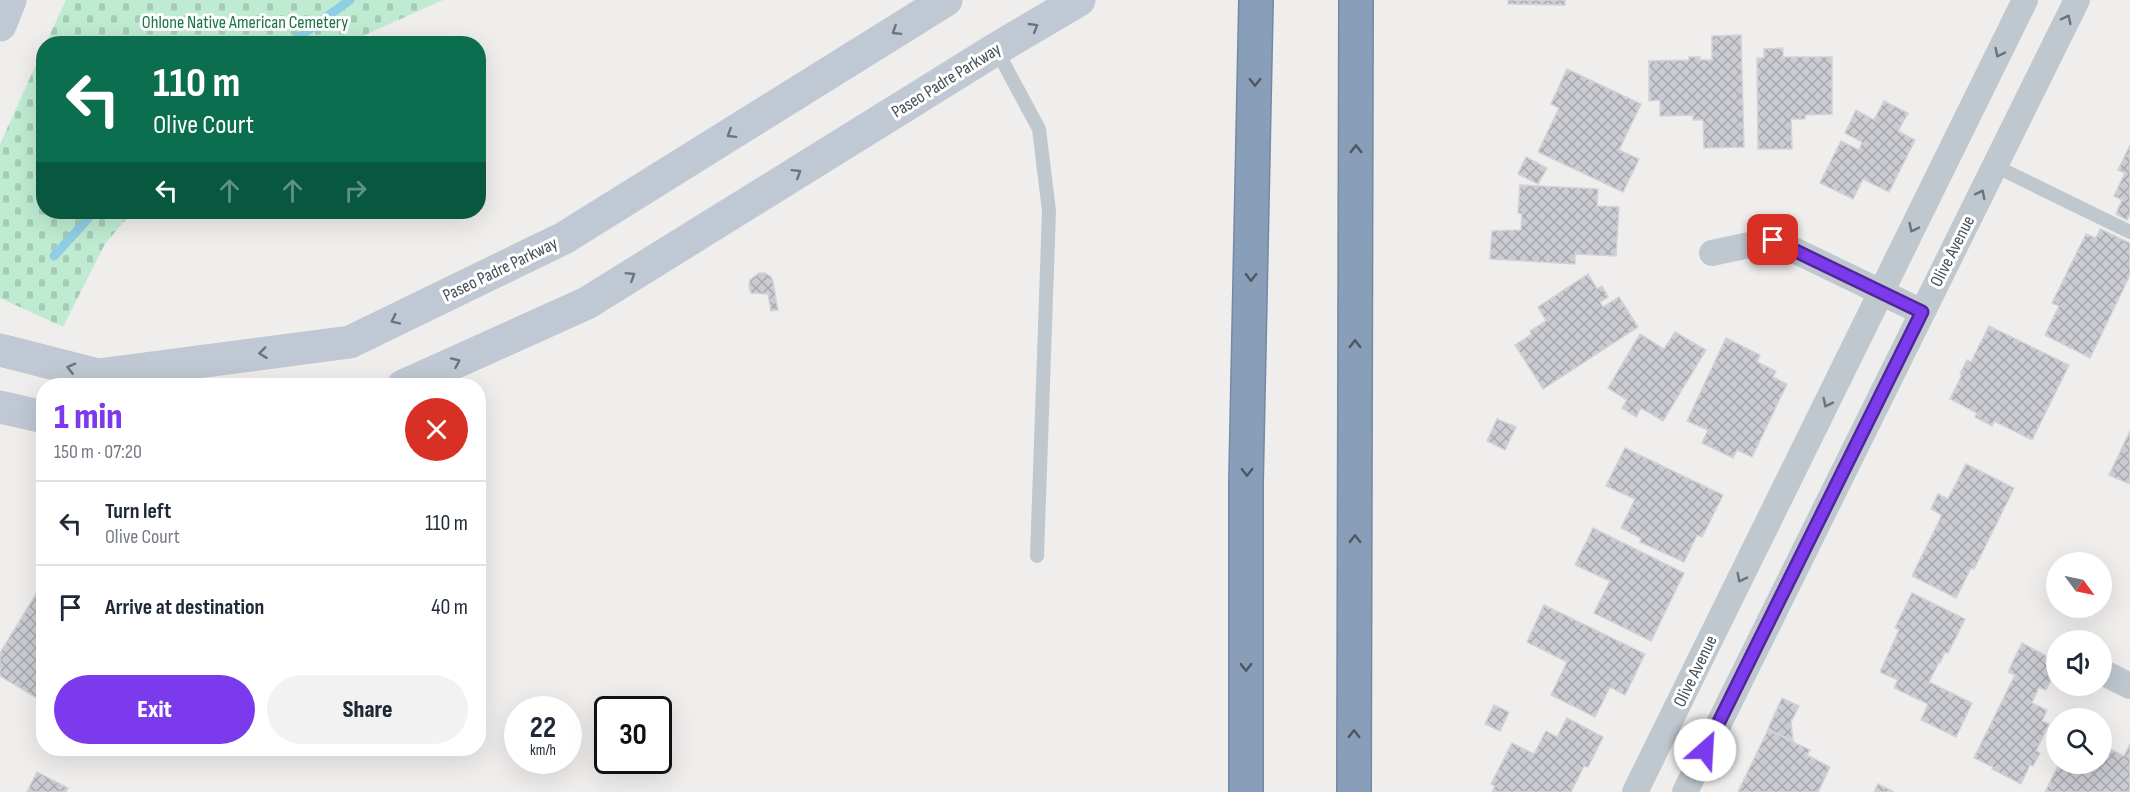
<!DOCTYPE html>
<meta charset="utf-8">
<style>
:root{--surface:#fff;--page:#f2f2f3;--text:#1f2937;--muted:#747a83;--line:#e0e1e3;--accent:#7c3aed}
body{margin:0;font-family:"Sofia Sans Condensed",sans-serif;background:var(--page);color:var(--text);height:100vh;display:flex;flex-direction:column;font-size:22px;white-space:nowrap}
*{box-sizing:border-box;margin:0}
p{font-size:20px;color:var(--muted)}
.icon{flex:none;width:33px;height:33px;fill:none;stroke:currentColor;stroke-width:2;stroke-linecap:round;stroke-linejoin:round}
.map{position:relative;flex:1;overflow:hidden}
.side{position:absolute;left:36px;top:378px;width:450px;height:378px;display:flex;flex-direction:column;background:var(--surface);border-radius:24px;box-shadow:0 6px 24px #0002}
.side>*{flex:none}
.hud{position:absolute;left:36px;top:36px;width:450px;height:183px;border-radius:24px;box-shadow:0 6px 24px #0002;background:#0b6e4f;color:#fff;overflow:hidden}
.needle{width:39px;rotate:123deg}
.tools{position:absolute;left:2046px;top:552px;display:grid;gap:12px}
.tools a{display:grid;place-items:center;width:66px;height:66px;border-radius:50%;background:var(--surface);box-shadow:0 6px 24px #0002;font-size:30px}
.speed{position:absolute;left:504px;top:696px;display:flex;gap:12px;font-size:30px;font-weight:700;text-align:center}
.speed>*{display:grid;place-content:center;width:78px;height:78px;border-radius:50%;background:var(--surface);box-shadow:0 6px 24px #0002;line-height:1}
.speed small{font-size:15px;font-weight:400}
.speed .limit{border:3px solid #111;border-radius:9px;background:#fff;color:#111}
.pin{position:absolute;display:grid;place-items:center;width:51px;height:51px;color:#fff;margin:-26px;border-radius:12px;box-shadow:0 3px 9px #0006}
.me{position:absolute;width:66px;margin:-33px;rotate:26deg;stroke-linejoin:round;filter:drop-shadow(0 0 4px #0008)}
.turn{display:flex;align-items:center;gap:21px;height:126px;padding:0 18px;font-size:27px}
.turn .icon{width:78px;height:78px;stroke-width:2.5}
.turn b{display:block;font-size:42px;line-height:51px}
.lanes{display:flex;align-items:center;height:57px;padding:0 18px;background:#0003;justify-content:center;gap:30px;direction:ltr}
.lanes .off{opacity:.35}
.round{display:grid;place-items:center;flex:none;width:63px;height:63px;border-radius:32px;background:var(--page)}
.summary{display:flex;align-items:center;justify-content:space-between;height:102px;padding:0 18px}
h1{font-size:36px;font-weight:800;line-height:45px;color:var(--accent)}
.button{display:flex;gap:12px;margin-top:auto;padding:12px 18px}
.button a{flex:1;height:69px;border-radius:36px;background:var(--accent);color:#fff;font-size:24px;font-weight:800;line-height:69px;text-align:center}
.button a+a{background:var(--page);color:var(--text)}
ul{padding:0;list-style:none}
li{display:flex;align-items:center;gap:18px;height:84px;padding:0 18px;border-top:2px solid var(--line)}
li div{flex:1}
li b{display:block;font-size:22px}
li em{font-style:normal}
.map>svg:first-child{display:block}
.cemetery{fill:url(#cemetery-stones)}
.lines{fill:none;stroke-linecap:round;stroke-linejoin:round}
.stream{stroke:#8fcee4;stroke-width:9}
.building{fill:url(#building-cross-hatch);stroke:#d2d3d9;stroke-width:1.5}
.motorway-casing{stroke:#7489a4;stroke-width:36}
.service{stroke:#bfc7cf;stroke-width:14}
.minor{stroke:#bfc7cf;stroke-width:26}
.secondary{stroke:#bfc8d3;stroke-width:33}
.motorway{stroke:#899eb9;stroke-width:33}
.oneway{stroke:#6b747c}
.oneway2{stroke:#6b747e}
.oneway3{stroke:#4e5863}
.route-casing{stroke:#51269a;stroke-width:15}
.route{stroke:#7c3aed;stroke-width:10}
.labels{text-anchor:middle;stroke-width:6;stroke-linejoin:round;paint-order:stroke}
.park-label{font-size:18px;fill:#1e744d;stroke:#fff}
.street-label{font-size:18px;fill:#475059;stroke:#fff}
</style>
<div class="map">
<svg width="2130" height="792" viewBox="0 0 2130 792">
<defs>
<pattern id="cemetery-stones" width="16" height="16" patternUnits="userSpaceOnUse" patternTransform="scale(1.5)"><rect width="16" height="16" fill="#bfebd2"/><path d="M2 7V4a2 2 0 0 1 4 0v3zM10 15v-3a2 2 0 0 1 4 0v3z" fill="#a6cbb7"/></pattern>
<pattern id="building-cross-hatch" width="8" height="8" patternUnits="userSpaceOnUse" patternTransform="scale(1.5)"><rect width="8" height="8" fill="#cbccd2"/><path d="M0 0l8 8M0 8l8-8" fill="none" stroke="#a7a8ad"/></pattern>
</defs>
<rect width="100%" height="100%" fill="#f0eeed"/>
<!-- cemetery -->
<g class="cemetery">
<path d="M66 0H443L347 43H46Z"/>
<path d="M43 49 44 212H132L105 244 63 327 0 298V144Z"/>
</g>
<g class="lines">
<!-- stream -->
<g class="stream">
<path d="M289 44 350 0"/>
<path d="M54 256 94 212"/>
</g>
</g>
<!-- building -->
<g class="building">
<path d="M1508 0H1565V5L1508 4Z"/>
<path d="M1741 35 1744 147 1704 148 1703 120H1693V115L1660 116V100L1649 101V61L1689 60V57H1700L1699 60H1712V36Z"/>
<path d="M1783 48V57H1832V114L1805 115V119H1791L1792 149H1758L1757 58H1764V49Z"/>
<path d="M1567 69 1641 104 1619 150 1639 159 1623 192 1538 152 1559 108 1551 104Z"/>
<path d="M1884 101 1908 113 1898 131 1915 140 1889 192 1863 179 1853 199 1820 183 1841 141 1859 150 1862 142 1845 133 1856 110 1874 120Z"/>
<path d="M2130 145V214L2127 220 2116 214 2122 200 2114 196 2125 173 2118 170Z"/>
<path d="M1526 157 1547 168 1538 184 1518 174Z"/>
<path d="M1520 185 1598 189 1597 206 1619 207 1616 256 1575 254V264L1490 259 1492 231 1521 230 1522 214 1518 213Z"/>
<path d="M2100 229 2130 243V275L2090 358 2045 335 2059 306 2052 303 2086 234 2096 238Z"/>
<path d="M759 273H765L771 277 773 282 778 310 771 311 768 294 751 293 749 287 750 280Z"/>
<path d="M1588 274 1597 289 1602 286 1608 297 1600 302 1603 307 1619 297 1638 327 1543 389 1515 345 1532 334 1530 331 1546 321 1538 307Z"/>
<path d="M1989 326 2069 365 2032 440 1994 421 1992 426 1975 417 1977 413 1950 399 1962 375 1960 374 1967 360 1971 362Z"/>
<path d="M1675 332 1706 350 1663 421 1641 408 1636 417 1622 408 1627 400 1608 388 1640 334 1664 349Z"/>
<path d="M1726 338 1760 355 1757 362 1776 371 1773 377 1787 384 1752 457 1737 450 1733 458 1702 443 1708 430 1687 421Z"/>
<path d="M1497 419 1516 427 1505 450 1487 441Z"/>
<path d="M2130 431V484L2109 475Z"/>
<path d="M1625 448 1723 495 1702 537 1697 535 1684 562 1640 542 1641 538 1621 528 1635 499 1606 486Z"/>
<path d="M1966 464 2014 488 1974 569 1971 568 1956 598 1912 576 1942 515 1931 509 1938 494 1948 499Z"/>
<path d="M1593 528 1684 573 1651 641 1594 613 1610 581 1575 565Z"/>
<path d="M44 581V695L40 700 0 676V653Z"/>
<path d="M1912 593 1965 619 1948 653 1945 652 1940 663 1939 662 1929 682 1972 703 1956 737 1921 720 1928 704 1894 688 1898 680 1880 672 1899 630 1895 628Z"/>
<path d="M1544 605 1645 654 1625 695 1610 687 1595 717 1551 695 1567 662 1527 642Z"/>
<path d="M2022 643 2056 661V669L2046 690 2039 687 2032 703 2047 710 2042 721 2049 724 2036 751 2040 753 2033 766 2030 765 2021 784 1992 769 1993 767 1974 758 2015 675 2008 672Z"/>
<path d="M1782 698 1799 706 1791 722 1793 741 1768 729Z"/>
<path d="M1494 705 1509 712 1500 731 1485 724Z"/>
<path d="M1567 718 1603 737 1588 767 1584 766 1571 792H1492L1495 786 1491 784 1512 743 1534 754 1546 731 1557 737Z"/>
<path d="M1768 730 1810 750 1807 755 1830 767 1818 792H1738Z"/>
<path d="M2130 744V792H2045L2059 764H2068L2083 771 2087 764H2102V745L2124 756Z"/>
<path d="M37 772 68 788 66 792H27Z"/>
<path d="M1878 784 1894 792H1874Z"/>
</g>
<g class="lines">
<defs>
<g id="motorway">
<path d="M1246 792V483L1256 0"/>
<path d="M1354 792 1356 0"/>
</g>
</defs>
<!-- motorway casing -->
<use href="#motorway" class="motorway-casing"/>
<!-- service -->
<g class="service">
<path d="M996 49 1039 129 1049 211 1037 556"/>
<path d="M1995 166 2130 232"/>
</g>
<!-- minor -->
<g class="minor">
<path d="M1712 253 1773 240 1922 312"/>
<path d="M2106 674 2130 686"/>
<path d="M1635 792 2025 0"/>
<path d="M1685 792 2077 0"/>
</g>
<!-- secondary -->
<g class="secondary">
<path d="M0 25 10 0"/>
<path d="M0 350 98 375 350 342 564 238 946 0"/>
<path d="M403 386 587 303 996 49 1079 0"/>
<path d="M0 407 44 417"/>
</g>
<!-- motorway -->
<use href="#motorway" class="motorway"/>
</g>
<!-- one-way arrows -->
<defs><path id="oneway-chevron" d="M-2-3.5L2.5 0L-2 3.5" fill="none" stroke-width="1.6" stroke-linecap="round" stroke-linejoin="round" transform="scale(1.5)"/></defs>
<g class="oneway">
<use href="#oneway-chevron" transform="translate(2067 19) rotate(-64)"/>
<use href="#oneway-chevron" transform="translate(1999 53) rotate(116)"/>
<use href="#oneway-chevron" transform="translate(1981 194) rotate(-63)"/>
<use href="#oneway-chevron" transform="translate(1913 228) rotate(116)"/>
<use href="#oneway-chevron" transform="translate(1827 403) rotate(116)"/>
<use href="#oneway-chevron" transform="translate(1741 578) rotate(116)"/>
</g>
<g class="oneway2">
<use href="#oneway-chevron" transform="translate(1034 27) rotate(-30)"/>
<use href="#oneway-chevron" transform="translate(896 31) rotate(148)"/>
<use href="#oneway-chevron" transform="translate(731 134) rotate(148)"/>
<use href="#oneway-chevron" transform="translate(797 173) rotate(-32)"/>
<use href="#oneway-chevron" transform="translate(631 276) rotate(-32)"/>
<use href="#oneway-chevron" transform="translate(395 320) rotate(154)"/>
<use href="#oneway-chevron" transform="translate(263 353) rotate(173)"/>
<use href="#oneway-chevron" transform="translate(456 362) rotate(-24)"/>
<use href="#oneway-chevron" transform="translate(71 368) rotate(-166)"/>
</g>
<g class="oneway3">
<use href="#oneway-chevron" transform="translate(1255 82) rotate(91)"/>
<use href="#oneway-chevron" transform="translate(1356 149) rotate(-90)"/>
<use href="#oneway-chevron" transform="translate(1251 277) rotate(91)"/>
<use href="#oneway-chevron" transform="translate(1355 344) rotate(-90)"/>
<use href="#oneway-chevron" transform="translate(1247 472) rotate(91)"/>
<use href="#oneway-chevron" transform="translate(1355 539) rotate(-90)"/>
<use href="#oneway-chevron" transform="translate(1246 667) rotate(90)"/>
<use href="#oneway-chevron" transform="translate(1354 734) rotate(-90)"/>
</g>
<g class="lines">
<defs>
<path id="route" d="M1705 750 1922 312 1773 240"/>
</defs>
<!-- route casing -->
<use href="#route" class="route-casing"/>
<!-- route -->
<use href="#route" class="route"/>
</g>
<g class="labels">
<!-- park labels -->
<g class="park-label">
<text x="245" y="28">Ohlone Native American Cemetery</text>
</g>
<!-- street labels -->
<g class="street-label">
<text transform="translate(946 80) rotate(-32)" y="6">Paseo Padre Parkway</text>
<text transform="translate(1952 251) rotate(-63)" y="6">Olive Avenue</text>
<text transform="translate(500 269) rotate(-26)" y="6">Paseo Padre Parkway</text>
<text transform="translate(1695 671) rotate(-64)" y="6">Olive Avenue</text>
</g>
</g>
</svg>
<div class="tools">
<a><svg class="needle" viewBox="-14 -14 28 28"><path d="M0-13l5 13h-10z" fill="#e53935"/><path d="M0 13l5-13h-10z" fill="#747a83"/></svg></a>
<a><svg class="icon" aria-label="sound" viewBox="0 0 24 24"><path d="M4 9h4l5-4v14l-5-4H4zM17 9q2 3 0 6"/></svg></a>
<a><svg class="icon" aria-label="search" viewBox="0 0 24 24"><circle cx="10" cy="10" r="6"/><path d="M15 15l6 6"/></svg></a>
</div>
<div class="speed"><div>22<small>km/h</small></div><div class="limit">30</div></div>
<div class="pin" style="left:1773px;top:240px;background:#d93025"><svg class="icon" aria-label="arrive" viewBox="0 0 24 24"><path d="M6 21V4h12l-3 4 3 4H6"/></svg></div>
<svg class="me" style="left:1705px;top:750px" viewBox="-20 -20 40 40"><circle r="19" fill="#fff"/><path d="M0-13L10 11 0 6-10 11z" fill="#7c3aed"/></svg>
<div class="hud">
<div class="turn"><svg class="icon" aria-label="left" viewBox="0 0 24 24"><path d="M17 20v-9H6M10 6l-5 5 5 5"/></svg><div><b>110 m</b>Olive Court</div></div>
<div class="lanes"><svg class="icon" aria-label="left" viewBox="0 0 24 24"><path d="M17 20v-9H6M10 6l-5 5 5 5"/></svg><svg class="icon off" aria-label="ahead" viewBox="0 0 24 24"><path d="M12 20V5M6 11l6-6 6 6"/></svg><svg class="icon off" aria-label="ahead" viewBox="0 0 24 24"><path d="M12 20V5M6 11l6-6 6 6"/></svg><svg class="icon off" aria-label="right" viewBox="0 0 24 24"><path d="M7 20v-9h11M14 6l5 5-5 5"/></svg></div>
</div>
<section class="side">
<div class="summary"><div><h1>1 min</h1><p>150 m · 07:20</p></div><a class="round" style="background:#d93025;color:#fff"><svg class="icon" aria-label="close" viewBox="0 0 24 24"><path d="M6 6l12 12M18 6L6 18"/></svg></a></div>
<ul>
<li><svg class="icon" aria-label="left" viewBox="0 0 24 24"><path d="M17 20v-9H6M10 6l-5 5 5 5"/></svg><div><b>Turn left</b><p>Olive Court</p></div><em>110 m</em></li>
<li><svg class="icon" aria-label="arrive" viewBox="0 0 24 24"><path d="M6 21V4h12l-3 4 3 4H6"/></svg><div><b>Arrive at destination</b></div><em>40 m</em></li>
</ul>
<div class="button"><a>Exit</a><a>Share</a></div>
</section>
</div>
